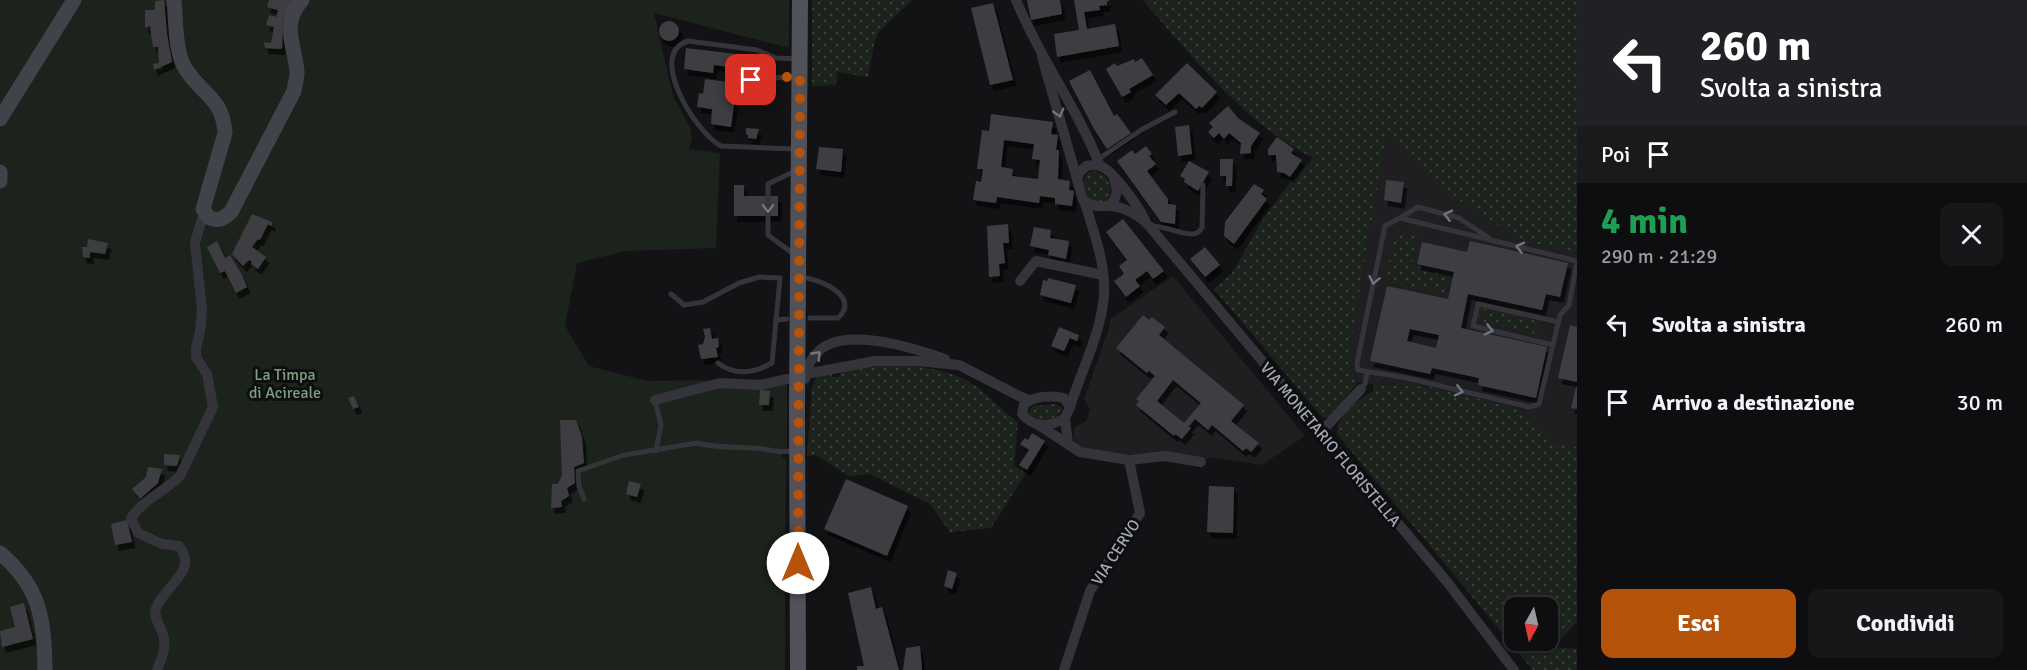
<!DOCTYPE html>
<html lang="it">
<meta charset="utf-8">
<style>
:root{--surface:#0e0e10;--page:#171719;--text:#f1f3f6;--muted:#9b9c9f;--line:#2e2e30;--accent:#b45309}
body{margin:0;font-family:Signika,sans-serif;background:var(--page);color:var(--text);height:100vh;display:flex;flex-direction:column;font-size:22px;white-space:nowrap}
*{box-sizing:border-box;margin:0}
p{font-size:20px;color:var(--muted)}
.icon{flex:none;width:33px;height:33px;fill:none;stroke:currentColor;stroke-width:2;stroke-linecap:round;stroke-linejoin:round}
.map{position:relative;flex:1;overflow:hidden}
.details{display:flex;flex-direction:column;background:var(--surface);width:450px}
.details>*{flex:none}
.hud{background:#202124;color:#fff;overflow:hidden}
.needle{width:39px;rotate:188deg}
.controls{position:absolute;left:1504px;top:597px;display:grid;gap:12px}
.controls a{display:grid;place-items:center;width:54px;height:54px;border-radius:12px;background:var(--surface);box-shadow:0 3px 9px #0003,0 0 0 2px var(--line);font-size:30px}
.pin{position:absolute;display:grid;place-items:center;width:51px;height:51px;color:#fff;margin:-26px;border-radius:12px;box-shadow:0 3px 9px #0006}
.me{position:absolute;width:66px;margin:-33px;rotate:0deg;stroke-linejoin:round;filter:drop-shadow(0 0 4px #0008)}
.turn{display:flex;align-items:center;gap:21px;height:126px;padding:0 24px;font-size:27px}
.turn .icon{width:78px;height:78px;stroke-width:2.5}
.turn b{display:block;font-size:42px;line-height:51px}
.then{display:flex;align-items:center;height:57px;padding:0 24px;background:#0003;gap:12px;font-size:22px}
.round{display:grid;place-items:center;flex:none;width:63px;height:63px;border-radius:12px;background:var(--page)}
.head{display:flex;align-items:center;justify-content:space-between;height:102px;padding:0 24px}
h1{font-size:36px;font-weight:700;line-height:45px;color:#1e9e55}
.button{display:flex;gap:12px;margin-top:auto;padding:12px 24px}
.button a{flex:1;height:69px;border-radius:12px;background:var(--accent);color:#fff;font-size:24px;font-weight:700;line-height:69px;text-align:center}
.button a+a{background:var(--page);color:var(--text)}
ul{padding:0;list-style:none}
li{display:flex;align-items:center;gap:18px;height:78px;padding:0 24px}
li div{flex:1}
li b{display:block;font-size:22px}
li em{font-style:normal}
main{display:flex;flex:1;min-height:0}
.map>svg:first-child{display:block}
.built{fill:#1f1f22}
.grass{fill:url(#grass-dots);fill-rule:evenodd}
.park{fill:#1b231c}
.building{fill:#3d3e42;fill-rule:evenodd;filter:url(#shadow)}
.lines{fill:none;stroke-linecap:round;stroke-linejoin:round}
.lane{stroke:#34343a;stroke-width:5}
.street{stroke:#34343a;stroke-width:10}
.secondary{stroke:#42434a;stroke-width:15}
.primary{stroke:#505159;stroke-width:16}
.oneway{stroke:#72747e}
.route{stroke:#b45309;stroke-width:10;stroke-dasharray:0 18}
.labels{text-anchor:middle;stroke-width:6;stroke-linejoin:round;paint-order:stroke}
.park-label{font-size:16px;fill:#7aa17f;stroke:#0e0e10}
.street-label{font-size:16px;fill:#a4a9b6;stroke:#0e0e10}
</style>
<main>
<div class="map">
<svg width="1577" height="670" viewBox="0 0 1577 670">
<defs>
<pattern id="grass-dots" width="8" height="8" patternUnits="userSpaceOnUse" patternTransform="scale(1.5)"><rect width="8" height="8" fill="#1b231c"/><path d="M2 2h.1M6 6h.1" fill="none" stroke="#39403b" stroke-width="1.8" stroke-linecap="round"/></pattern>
<filter id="shadow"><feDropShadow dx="3.5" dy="6" stdDeviation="0" flood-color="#0009"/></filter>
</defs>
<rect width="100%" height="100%" fill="#131315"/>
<!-- built -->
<g class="built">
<path d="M1387 131 1432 180 1463 203 1523 241 1577 253V447L1553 442 1520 409 1431 387 1357 383 1348 360Z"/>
<path d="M1173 276 1305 436 1262 465 1210 457 1207 459 1162 453 1112 455 1079 450 1075 444 1073 436 1075 427 1086 421 1090 410 1084 399 1109 328 1110 319Z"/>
</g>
<!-- grass -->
<g class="grass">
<path d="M812 0H912L879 32 875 40 868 77 837 72 836 85 812 86Z"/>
<path d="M1143 0H1577V253L1523 241 1463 203 1432 180 1387 131 1348 360 1357 383 1331 416 1323 418 1214 289 1232 273 1261 222 1291 181 1313 158C1250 128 1188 53 1143 0Z"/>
<path d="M1094 171C1110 175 1114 187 1108 200L1098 203 1088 197 1083 180 1089 172Z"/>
<path d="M1395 232 1417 237 1412 266 1449 274 1444 293 1385 281Z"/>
<path d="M1481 308 1539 321 1536 334 1478 321Z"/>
<path d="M894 365C919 366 948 369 971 383 988 394 1001 410 1018 422L1014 466 1026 473 991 528 950 532 930 504 870 474 849 476 816 455 807 456 812 387 817 375 831 371 832 377H839L841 369Z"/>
<path d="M1373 384 1431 387 1520 409 1553 442 1577 447V622L1553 647 1577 649V670H1533L1337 434C1335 418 1359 398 1373 392ZM1515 608H1548V640H1515Z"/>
<path d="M1056 404 1062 408C1058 421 1038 423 1029 413L1032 406Z"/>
</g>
<!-- park -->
<path class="park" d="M0 0H789V48L654 13 673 96 690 127 692 138 689 149 720 153 716 248 626 251 577 263 565 326 589 366 647 381 787 379V448L782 449V457L786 459 785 670H0Z"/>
<!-- building -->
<g class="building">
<path d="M164 0 167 34 172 62 154 70 153 64 159 63 158 47H153L150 26 145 28V10H155V1Z"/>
<path d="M269 0H293L283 21 282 49 265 48 264 42 271 43 274 27 266 25 269 15 276 17 278 10 267 7Z"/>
<path d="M1027 0H1060L1062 14 1031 20Z"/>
<path d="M1074 0H1110L1107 2V5L1099 6 1100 10 1084 12 1087 29 1115 24 1119 46 1057 57 1054 34 1079 30Z"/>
<path d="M993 3 1013 80 990 85 971 8Z"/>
<circle cx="669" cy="31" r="10"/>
<path d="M686 48 761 57 759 71 714 65 713 73 684 69Z"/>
<path d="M1142 58 1153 75 1129 89 1131 92 1122 97 1106 69 1115 63 1117 66 1134 59 1135 62Z"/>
<path d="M1187 63 1217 92 1202 108 1199 106 1196 109 1179 93 1166 105 1155 95Z"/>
<path d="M1090 70 1114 116 1117 114 1131 133 1107 149 1094 129 1069 81Z"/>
<path d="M705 79 737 83 731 127 711 124 712 109 697 107 699 93 703 94Z"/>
<path d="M1228 106 1238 118 1260 133 1251 146V153L1240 154 1241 143 1229 133 1224 139 1219 133 1214 138 1208 132 1213 127 1209 123Z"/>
<path d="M991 114 1053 122 1051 134 1058 135 1056 150H1059L1058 179 1070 181 1069 190 1074 191 1072 206 1055 204V198L1040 196 1039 203 997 197 996 203 973 200 976 181 981 182 983 169H977L982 130 989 131ZM1004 140 1034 144 1032 159 1040 160 1038 179 1012 176 1013 169 1001 167Z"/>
<path d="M1189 125 1192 154 1178 156 1175 127Z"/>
<path d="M746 128 759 129 756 139 748 138V135L746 134Z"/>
<path d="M1277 137 1294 149 1291 153 1302 160 1290 177 1284 173 1277 172 1276 155H1268V149Z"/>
<path d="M1146 146 1152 154 1149 156 1156 164 1147 171 1168 199V204L1176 205 1175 224 1161 222 1117 161 1132 150 1135 154Z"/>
<path d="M819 147 843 149 841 172 816 169Z"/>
<path d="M1220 159H1233L1232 186H1226V176H1220Z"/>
<path d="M1189 161 1209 172 1198 191 1184 182 1185 179 1180 176Z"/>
<path d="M1386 180 1404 182 1401 203 1384 200Z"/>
<path d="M1254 184 1264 190 1261 194 1267 199 1234 244 1224 236 1225 222Z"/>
<path d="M734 185H744V196H778V216H734Z"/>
<path d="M252 214 272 222V226L268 224 260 240 258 239 252 247 266 257 258 269 251 264 252 262 249 260 243 266 232 254Z"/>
<path d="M1123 219 1164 271 1153 279 1147 271 1135 280 1140 286 1126 297 1114 281 1124 274 1119 266 1127 260 1106 232Z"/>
<path d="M1008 224 1009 243H1003L1005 263 999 264 1000 276 989 277 987 226Z"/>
<path d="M1034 227 1051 230 1050 238 1069 241 1066 259 1048 255 1049 250 1030 246Z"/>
<path d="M88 239 108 243 105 254 90 252V258L83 257 82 247H87Z"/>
<path d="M217 241 225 258 230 255 242 275 247 287 236 293 225 271 220 273 207 247Z"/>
<path d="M1470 241 1568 263 1560 297 1546 294 1542 310 1468 294 1461 328 1547 347 1536 398 1478 385 1479 378 1432 368 1430 374 1370 361 1387 286 1448 299 1454 272 1417 264 1422 242 1467 252ZM1410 329 1439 335 1436 348 1407 341Z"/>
<path d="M1205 247 1220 265 1205 277 1190 259Z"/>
<path d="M1048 278 1076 285 1071 303 1040 295 1043 280 1047 281Z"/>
<path d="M1143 315 1149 320 1152 317 1165 327 1159 335 1244 405 1231 421 1259 443 1251 452 1246 448 1243 451 1212 425 1208 430 1195 419 1188 427 1191 428 1182 439 1175 434 1174 436 1136 405 1139 401 1136 399 1155 376 1149 371 1147 373 1116 348ZM1173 380 1201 403 1184 423 1157 401Z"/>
<path d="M1570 325 1577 327V382L1558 378Z"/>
<path d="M1059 327 1079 335 1077 341 1070 338 1064 351 1051 346Z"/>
<path d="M710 328 712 339 718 338 719 347 716 348 718 357 701 359 698 345 703 344 705 337 703 329Z"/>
<path d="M1576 387H1577V409L1571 408Z"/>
<path d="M760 390 770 391 769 405H759Z"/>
<path d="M354 396 359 407 353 409 348 398Z"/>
<path d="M560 420H576L582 437 584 463 574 467 575 483 567 488 569 496 561 501 562 507 551 508 552 484H558L562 475Z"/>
<path d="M1032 433 1045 441 1027 470 1019 465 1029 450 1020 444 1025 438 1028 440Z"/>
<path d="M164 454 180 455 177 466 164 465Z"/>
<path d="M148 467 162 469 158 483 140 499 132 489 146 477Z"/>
<path d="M846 479 908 506 887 556 824 529Z"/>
<path d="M629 481 641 484 637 497 626 494Z"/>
<path d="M1209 486 1234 487 1233 533 1207 532Z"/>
<path d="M127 520 132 542 115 545 111 524Z"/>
<path d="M948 570 957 573 952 589 944 586Z"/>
<path d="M871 587 876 609 882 607 899 670H857V666H864L848 593Z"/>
<path d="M24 603 33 639 2 647 0 631 15 627 10 607Z"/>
<path d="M920 646 922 670H903L906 648Z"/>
</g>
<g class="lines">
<!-- lane -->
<g class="lane">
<path d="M751 80 798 76"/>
<path d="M795 149 721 146C696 133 646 54 688 41L757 50 776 58 798 59"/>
<path d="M1097 160 1141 130 1175 112"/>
<path d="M795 171 768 184V235L795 255"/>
<path d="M1400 218 1418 207 1459 218 1489 238"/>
<path d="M1151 226C1166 226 1182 235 1193 234 1198 234 1199 231 1202 228L1203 185"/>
<path d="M1577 261 1400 218 1385 226 1357 363 1358 370 1407 378 1529 407 1539 404 1560 315 1569 305 1577 262"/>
<path d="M800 277C817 278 862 296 838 318H810"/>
<path d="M671 294 684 305 703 302 739 283 759 277 780 278 772 363C754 373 735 376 718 363"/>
<path d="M776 320 787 319"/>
<path d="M1553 345 1473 326 1478 304 1559 322"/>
<path d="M1361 389 1365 384 1367 372"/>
<path d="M655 400 661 425 656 451"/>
<path d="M584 499 579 486 578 471 624 455 697 443C715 448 735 447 754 448 771 449 778 454 796 450"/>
</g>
<!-- street -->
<g class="street">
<path d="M1016 0C1040 59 1078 109 1100 166"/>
<path d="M1042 57 1083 200C1094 208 1099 206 1111 206 1125 207 1140 216 1150 227L1448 583 1514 670"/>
<path d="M1077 178 1080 172 1086 166C1091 165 1096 164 1101 166 1114 172 1139 207 1145 220"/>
<path d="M1109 206C1118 198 1118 189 1114 179"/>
<path d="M1020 281 1036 261 1103 275"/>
<path d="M811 373 875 361H916L959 365 1019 396 1029 400"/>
<path d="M805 379C807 370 809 361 816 354 840 324 914 348 945 359"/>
<path d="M655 400 720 383 760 385 787 379"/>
<path d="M1070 407C1081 371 1101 334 1104 295 1106 263 1093 230 1084 200"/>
<path d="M1065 418C1050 427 1034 428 1022 414L1024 404C1034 396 1052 395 1064 398L1070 407 1065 418 1068 444"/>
<path d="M1037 424 1080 452 1129 460 1140 513 1090 591 1064 670"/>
<path d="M1321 432 1361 389"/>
<path d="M1129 460 1165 456 1201 462"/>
<path d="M157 670C161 660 166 650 164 639 163 628 152 618 156 608 165 585 199 571 179 546L162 544 138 533 131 518C144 499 165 491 180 476L213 407 207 374 196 357V348L200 332 202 311 195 242 204 213"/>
</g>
<!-- secondary -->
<g class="secondary">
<path d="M174 0C176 19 175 50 184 66 198 93 223 96 225 133L203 209 208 217C218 222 223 219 231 212L294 91C295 85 297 78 297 72 295 44 280 25 302 0"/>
<path d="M0 119 74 0"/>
<path d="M0 172V181"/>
<path d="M0 553C41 588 44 619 45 670"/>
</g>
<!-- primary -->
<path class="primary" d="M798 670 797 409 800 0"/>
</g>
<!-- one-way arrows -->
<defs><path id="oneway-chevron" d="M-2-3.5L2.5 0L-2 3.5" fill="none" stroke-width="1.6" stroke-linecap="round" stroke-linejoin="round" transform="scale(1.5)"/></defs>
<g class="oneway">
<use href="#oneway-chevron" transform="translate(1059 113) rotate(74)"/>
<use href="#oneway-chevron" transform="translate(768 208) rotate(90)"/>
<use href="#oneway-chevron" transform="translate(1448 215) rotate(-166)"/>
<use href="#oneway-chevron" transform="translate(1520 247) rotate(-166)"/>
<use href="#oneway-chevron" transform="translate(1374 280) rotate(102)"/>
<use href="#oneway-chevron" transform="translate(1489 330) rotate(13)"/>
<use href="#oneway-chevron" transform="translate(817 355) rotate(-46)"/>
<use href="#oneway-chevron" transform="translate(1459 391) rotate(13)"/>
</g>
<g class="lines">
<!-- route -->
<path class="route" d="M751 80 800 76 798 563"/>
</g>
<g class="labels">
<!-- park labels -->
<g class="park-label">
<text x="285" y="380">La Timpa<tspan x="285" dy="18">di Acireale</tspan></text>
</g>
<!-- street labels -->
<g class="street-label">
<text transform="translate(1331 444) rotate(50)" y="6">VIA MONETARIO FLORISTELLA</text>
<text transform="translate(1115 552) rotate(-57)" y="6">VIA CERVO</text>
</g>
</g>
</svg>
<div class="controls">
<a><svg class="needle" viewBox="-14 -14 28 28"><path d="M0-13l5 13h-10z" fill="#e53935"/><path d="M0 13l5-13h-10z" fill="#9b9c9f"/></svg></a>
</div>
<div class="pin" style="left:751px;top:80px;background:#d93025"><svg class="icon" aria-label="arrive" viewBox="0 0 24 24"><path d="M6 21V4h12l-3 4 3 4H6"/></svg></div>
<svg class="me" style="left:798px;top:563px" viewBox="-20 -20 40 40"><circle r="19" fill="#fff"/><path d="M0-13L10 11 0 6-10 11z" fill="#b45309"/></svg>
</div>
<section class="details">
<div class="hud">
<div class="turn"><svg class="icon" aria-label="left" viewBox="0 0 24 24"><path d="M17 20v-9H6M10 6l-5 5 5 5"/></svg><div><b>260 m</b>Svolta a sinistra</div></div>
<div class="then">Poi<svg class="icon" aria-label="arrive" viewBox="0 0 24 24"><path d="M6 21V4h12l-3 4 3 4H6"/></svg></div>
</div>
<div class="head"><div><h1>4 min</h1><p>290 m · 21:29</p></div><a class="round"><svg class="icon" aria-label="close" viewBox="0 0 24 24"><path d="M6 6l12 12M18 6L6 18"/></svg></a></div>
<ul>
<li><svg class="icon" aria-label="left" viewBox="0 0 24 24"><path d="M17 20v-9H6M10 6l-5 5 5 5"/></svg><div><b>Svolta a sinistra</b></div><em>260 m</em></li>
<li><svg class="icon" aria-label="arrive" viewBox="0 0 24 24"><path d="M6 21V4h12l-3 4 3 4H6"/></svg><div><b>Arrivo a destinazione</b></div><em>30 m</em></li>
</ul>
<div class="button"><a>Esci</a><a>Condividi</a></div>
</section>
</main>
